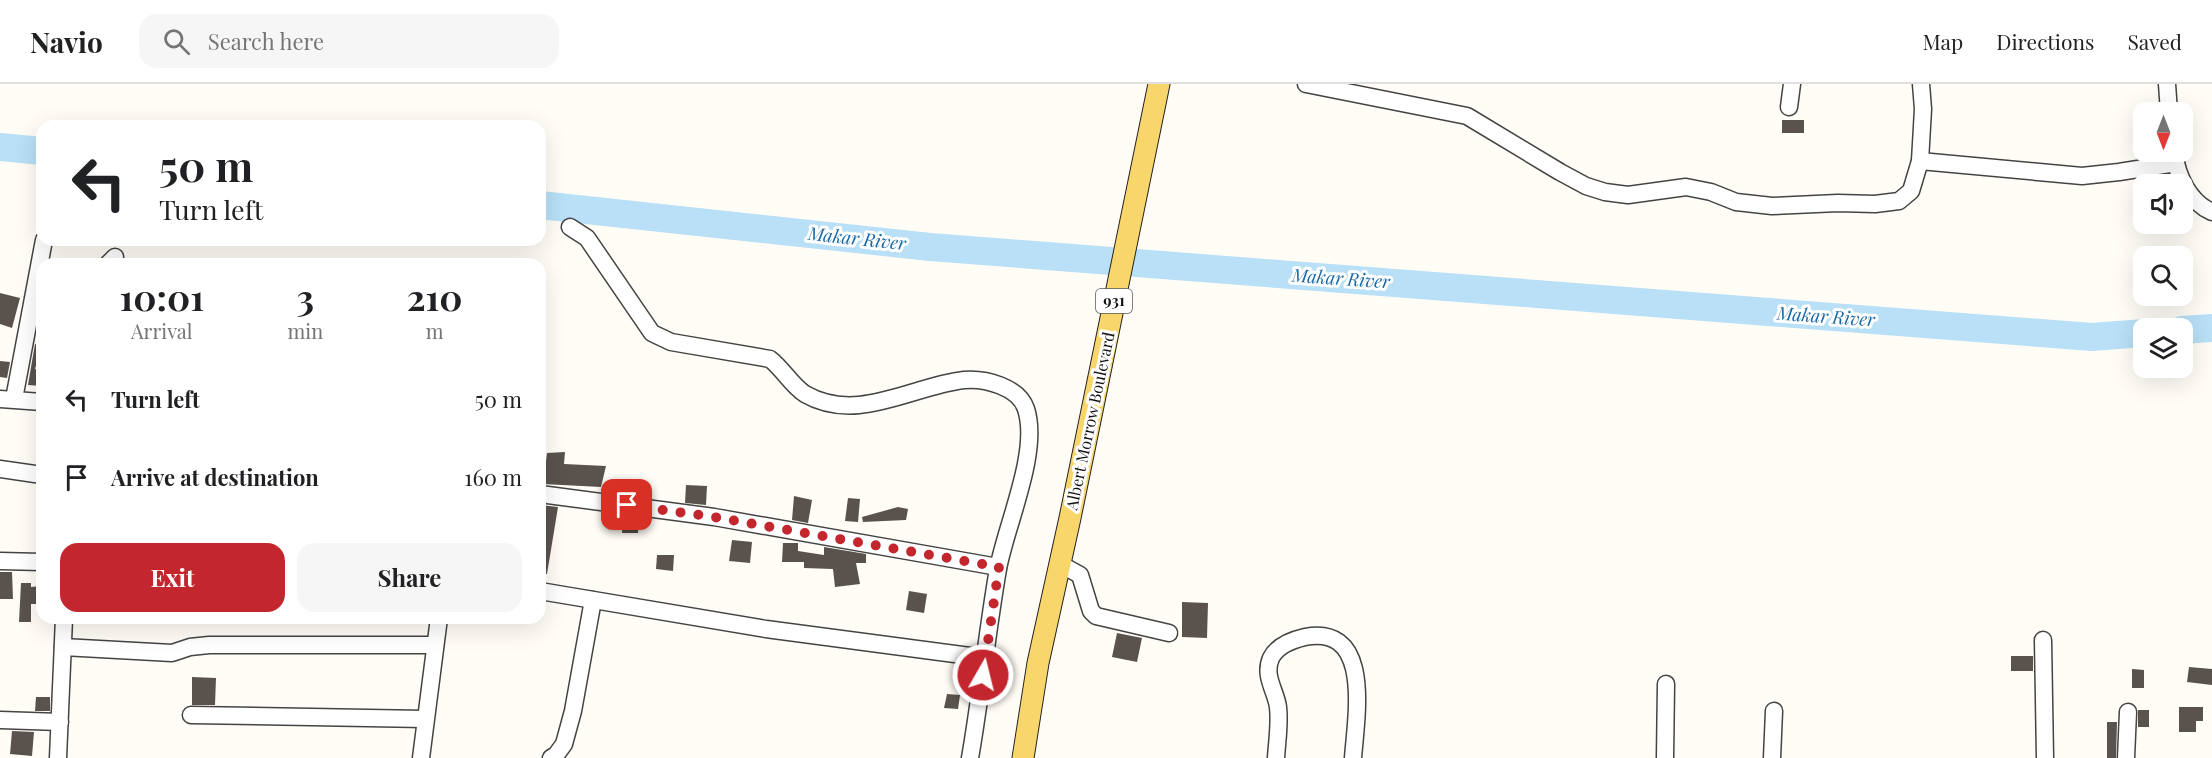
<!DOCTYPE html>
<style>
:root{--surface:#fff;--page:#f6f6f6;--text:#202124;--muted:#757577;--line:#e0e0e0;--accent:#c4262e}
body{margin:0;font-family:"Playfair Display",serif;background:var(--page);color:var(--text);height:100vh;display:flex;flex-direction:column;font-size:22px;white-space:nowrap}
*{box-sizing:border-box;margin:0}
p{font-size:20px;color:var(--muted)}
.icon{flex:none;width:33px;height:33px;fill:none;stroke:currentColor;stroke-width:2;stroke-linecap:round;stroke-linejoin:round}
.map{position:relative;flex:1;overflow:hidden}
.panel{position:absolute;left:36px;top:174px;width:510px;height:366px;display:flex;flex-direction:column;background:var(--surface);border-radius:18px;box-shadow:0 6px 24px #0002}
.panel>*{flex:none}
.banner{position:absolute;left:36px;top:36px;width:510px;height:126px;border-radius:18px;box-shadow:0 6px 24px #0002;background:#fff;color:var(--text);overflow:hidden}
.needle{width:39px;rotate:180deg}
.controls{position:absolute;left:2133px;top:18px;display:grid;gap:12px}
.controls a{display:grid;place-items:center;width:60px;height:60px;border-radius:12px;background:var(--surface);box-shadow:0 6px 24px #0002;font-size:30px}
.pin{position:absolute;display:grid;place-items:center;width:51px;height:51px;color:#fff;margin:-26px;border-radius:12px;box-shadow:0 3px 9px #0006}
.me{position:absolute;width:66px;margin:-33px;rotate:8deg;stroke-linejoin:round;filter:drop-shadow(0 0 4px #0008)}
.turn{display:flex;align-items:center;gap:21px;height:126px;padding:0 24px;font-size:27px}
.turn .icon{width:78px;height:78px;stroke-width:2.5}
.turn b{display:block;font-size:42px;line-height:51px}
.eta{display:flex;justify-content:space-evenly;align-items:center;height:102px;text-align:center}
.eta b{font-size:36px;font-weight:700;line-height:42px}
.button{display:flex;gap:12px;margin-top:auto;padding:12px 24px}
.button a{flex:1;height:69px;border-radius:18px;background:var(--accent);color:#fff;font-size:24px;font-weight:700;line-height:69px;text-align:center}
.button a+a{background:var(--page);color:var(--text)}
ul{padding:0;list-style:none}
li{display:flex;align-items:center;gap:18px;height:78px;padding:0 24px}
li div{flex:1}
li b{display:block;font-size:22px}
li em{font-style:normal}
header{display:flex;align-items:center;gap:36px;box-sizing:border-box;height:84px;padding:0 30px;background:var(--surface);border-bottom:2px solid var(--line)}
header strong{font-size:28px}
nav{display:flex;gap:33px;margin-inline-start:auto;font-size:21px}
.search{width:420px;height:54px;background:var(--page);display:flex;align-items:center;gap:15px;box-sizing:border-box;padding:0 21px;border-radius:18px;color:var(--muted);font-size:22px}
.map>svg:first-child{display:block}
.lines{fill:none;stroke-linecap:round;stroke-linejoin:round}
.river{stroke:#b9e0f7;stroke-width:28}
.building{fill:#5a524d}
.minor-casing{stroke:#444;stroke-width:19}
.major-casing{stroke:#222;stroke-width:23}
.minor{stroke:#fff;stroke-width:16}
.major{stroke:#f9d66b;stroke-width:21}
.route{stroke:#c4262e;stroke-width:10;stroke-dasharray:0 18}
.labels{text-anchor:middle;stroke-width:6;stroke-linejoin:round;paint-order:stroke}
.shield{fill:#fff;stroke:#585858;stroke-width:1.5}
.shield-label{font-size:15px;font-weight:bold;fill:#111}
.street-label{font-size:16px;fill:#111;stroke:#fff}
.water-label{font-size:18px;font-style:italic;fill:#1768a6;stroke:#fff}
</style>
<header>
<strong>Navio</strong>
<div class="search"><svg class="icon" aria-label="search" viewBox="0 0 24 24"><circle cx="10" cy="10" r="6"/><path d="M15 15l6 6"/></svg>Search here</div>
<nav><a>Map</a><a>Directions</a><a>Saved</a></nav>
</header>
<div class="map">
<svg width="2212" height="674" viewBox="0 0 2212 674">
<rect width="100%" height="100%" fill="#fffdf5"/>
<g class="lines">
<!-- river -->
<g class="river">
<path d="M0 63 42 67"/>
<path d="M540 121 930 163 2092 253 2144 249"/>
<path d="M2182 246 2212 244"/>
</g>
</g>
<!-- building -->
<g class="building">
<rect x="1782" y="36" width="22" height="13"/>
<path d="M0 209 20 214 12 244 0 240Z"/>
<path d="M35 260 42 262 35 285 42 286V302L28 301Z"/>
<path d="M0 277 10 278 7 294 0 293Z"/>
<path d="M565 368 564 380 606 382 601 403 543 400 547 369Z"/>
<path d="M686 401 707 402 706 421 685 419Z"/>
<path d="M794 412 812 416 808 439 792 436Z"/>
<path d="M848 414 860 415 858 438 845 437Z"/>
<path d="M540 421 558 423 547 490H540Z"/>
<path d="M898 423 908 425 906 436 863 438 862 433Z"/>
<path d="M623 433 639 434 638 449H622Z"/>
<path d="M732 456 752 458 750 479 729 477Z"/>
<path d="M783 459H798V467L824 471V463L866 470V479H856L860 500 835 503 833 485 804 484V478H782Z"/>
<path d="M657 471H674L673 487 656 485Z"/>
<path d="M0 488H12L13 515H0Z"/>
<path d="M21 499H31V503L41 502V520H31V538H19Z"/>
<path d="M909 507 927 510 924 529 906 526Z"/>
<path d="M1182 518 1208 519 1207 554 1182 553Z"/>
<path d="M1117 549 1142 554 1137 578 1112 573Z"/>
<rect x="2011" y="572" width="22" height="15"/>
<path d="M2189 583 2212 585V601L2187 598Z"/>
<path d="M2132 585 2144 586V604H2132Z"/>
<path d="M192 593 216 594 215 621H192Z"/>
<path d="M947 610 960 611 958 625 944 624Z"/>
<path d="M36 613H50V627H35Z"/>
<path d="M2179 623H2203V637H2196V648H2179Z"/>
<rect x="2138" y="626" width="11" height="17"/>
<path d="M2107 638H2117L2116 674H2107Z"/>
<path d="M12 647 34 648 32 672 10 670Z"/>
</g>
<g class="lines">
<defs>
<g id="minor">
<path d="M1306 0 1467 32 1560 88 1586 102 1605 108 1628 111 1686 103 1711 108 1736 118 1772 122 1838 119 1875 120 1899 117 1911 107 1920 77 1923 25 1921 0"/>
<path d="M2167 0 2169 28"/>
<path d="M1789 23 1792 0"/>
<path d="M2174 68C2177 92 2189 118 2212 128"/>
<path d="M1920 77 2082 92 2119 88 2176 79"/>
<path d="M570 143 587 154 652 249 671 258 770 275C783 285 792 302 805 310 857 340 912 302 964 296 985 294 1019 303 1026 325 1040 368 1006 441 998 485 987 548 981 611 970 674"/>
<path d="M108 180 115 173"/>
<path d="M0 315 42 318"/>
<path d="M14 315 44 156"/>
<path d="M0 385 42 391"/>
<path d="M540 410 714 433 998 483"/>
<path d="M0 477 42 478"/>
<path d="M1060 480 1080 491 1091 527 1096 532 1169 549"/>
<path d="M540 507 766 545 985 574"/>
<path d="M2043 556 2045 674"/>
<path d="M63 563 172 569 190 563 209 561H435"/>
<path d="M191 631 425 635"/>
<path d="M0 636 60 638"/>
<path d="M58 674 64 534"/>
<path d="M421 674 439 534"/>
<path d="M551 674 556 671 564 660 573 627 593 516"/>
<path d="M1276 674C1277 657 1280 640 1278 623 1276 607 1263 592 1271 574 1277 562 1292 556 1305 553 1373 540 1356 633 1353 674"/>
<path d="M1665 674 1666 600"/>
<path d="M1772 674 1774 627"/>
<path d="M2126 674 2128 628"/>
</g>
<path id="major" d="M1023 674 1038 579 1070 434 1159 0"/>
</defs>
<!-- minor casing -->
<use href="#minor" class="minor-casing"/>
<!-- major casing -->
<use href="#major" class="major-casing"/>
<!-- minor -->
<use href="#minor" class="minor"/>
<!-- major -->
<use href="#major" class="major"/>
</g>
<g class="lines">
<!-- route -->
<path class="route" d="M627 421 714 433 999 483 983 591"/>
</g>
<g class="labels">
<!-- shield labels -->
<rect class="shield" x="1096" y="205" width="36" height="24" rx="4.5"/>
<g class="shield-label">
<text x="1114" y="222">931</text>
</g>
<!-- street labels -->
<g class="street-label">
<text transform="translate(1090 337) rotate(-78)" y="6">Albert Morrow Boulevard</text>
</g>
<!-- water labels -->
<g class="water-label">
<text transform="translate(857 155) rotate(6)" y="6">Makar River</text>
<text transform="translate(1341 195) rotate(4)" y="6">Makar River</text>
<text transform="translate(1826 233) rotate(4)" y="6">Makar River</text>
</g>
</g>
</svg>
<div class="controls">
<a><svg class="needle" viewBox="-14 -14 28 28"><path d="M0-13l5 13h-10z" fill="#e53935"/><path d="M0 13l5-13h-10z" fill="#757577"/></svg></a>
<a><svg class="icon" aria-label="sound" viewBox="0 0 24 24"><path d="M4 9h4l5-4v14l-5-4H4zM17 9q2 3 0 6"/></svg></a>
<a><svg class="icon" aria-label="search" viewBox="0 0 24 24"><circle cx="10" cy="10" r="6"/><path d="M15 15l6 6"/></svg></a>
<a><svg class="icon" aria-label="layers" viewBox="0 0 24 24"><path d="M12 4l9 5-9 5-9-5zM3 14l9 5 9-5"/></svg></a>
</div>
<div class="pin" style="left:627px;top:421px;background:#d93025"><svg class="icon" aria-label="arrive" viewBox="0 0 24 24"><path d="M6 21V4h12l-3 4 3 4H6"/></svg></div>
<svg class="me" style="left:983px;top:591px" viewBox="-20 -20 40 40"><circle r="17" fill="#c4262e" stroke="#fff" stroke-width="3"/><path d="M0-11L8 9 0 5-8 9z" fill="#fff"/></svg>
<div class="banner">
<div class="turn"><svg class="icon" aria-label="left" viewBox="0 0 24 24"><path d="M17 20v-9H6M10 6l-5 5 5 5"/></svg><div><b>50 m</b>Turn left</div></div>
</div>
<section class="panel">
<div class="eta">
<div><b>10:01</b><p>Arrival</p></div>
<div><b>3</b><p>min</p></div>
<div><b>210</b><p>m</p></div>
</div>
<ul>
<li><svg class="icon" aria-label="left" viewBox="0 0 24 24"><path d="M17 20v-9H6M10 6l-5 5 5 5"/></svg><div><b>Turn left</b></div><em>50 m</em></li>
<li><svg class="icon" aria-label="arrive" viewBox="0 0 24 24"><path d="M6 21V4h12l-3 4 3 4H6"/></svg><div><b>Arrive at destination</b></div><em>160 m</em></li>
</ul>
<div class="button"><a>Exit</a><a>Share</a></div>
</section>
</div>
